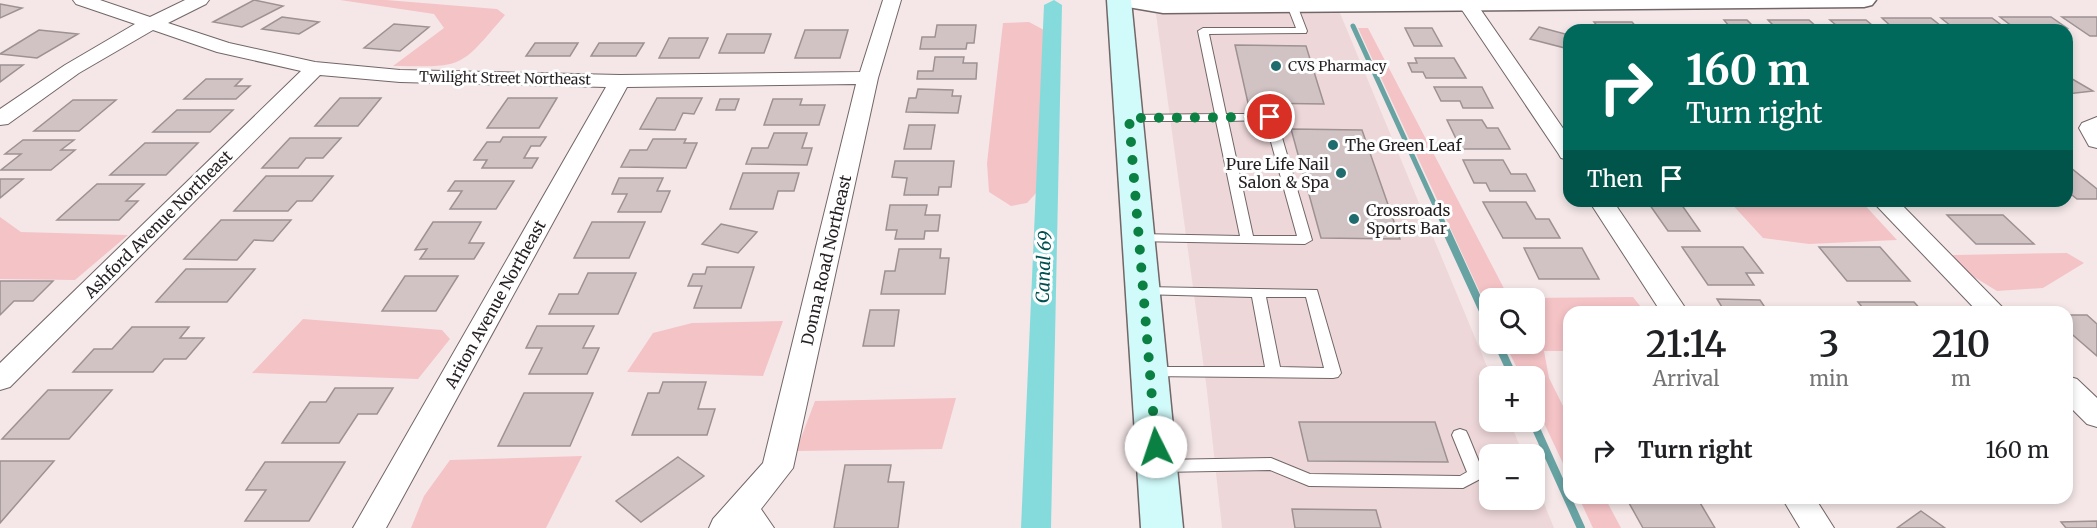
<!DOCTYPE html>
<meta charset="utf-8">
<style>
:root{--surface:#fff;--page:#f2f2f2;--text:#202124;--muted:#757577}
body{margin:0;font-family:Merriweather,serif;background:var(--page);color:var(--text);height:100vh;display:flex;flex-direction:column;font-size:22px;white-space:nowrap}
*{box-sizing:border-box;margin:0}
p{font-size:20px;color:var(--muted)}
.icon{flex:none;width:33px;height:33px;fill:none;stroke:currentColor;stroke-width:2;stroke-linecap:round;stroke-linejoin:round}
.map{position:relative;flex:1;overflow:hidden}
.sheet{position:absolute;left:1563px;top:306px;width:510px;height:198px;display:flex;flex-direction:column;background:var(--surface);border-radius:18px;box-shadow:0 3px 9px #0003}
.sheet>*{flex:none}
.top-card{position:absolute;left:1563px;top:24px;width:510px;height:183px;border-radius:18px;box-shadow:0 3px 9px #0003;background:#00695c;color:#fff;overflow:hidden}
.buttons{position:absolute;left:1479px;top:288px;display:grid;gap:12px}
.buttons a{display:grid;place-items:center;width:66px;height:66px;border-radius:12px;background:var(--surface);box-shadow:0 3px 9px #0003;font-size:30px}
.pin{position:absolute;display:grid;place-items:center;width:51px;height:51px;color:#fff;margin:-26px;border:3px solid #fff;border-radius:50%;box-shadow:0 2px 6px #0007}
.me{position:absolute;width:66px;margin:-33px;rotate:356deg;stroke-linejoin:round;filter:drop-shadow(0 0 4px #0008)}
.turn{display:flex;align-items:center;gap:21px;height:126px;padding:0 24px;font-size:27px}
.turn .icon{width:78px;height:78px;stroke-width:2.5}
.turn b{display:block;font-size:42px;line-height:51px}
.then{display:flex;align-items:center;height:57px;padding:0 24px;background:#0003;gap:12px;font-size:22px}
.eta{display:flex;justify-content:space-evenly;align-items:center;height:102px;text-align:center}
.eta b{font-size:36px;font-weight:600;line-height:42px}
ul{padding:0;list-style:none}
li{display:flex;align-items:center;gap:18px;height:84px;padding:0 24px}
li div{flex:1}
li b{display:block;font-size:22px}
li em{font-style:normal}
.map>svg:first-child{display:block}
.built{fill:#eed7d9}
.green{fill:#f4c3c6}
.lines{fill:none;stroke-linecap:round;stroke-linejoin:round}
.stream-far1{stroke:#68a3a4;stroke-width:5}
.stream{stroke:#68a3a4;stroke-width:8}
.canal{fill:#85dbdc;fill-rule:evenodd}
.building{fill:#d1c3c4;stroke:#9d9192;stroke-width:1.5}
.service-casing{stroke:#726667;stroke-width:2}
.minor-casing{stroke:#726667;stroke-width:2}
.tertiary-casing{stroke:#726667;stroke-width:3}
.secondary-casing{stroke:#726667;stroke-width:3}
.service{fill:#fff;fill-rule:evenodd}
.minor{fill:#fff;fill-rule:evenodd}
.tertiary{fill:#fff;fill-rule:evenodd}
.secondary{fill:#d1fafa;fill-rule:evenodd}
.route{stroke:#0b8043;stroke-width:10;stroke-dasharray:0 18}
.poi-dot{fill:#1f6b6d;stroke:#fff;stroke-width:2}
.labels{text-anchor:middle;stroke-width:6;stroke-linejoin:round;paint-order:stroke}
.far-poi-label{font-size:14px;fill:#241f20;stroke:#fff;text-anchor:start}
.far-street-label{font-size:14px;fill:#241f20;stroke:#fff}
.poi-label{font-size:16px;fill:#241f20;stroke:#fff;text-anchor:start}
.street-label{font-size:16px;fill:#241f20;stroke:#fff}
.water-label{font-size:18px;font-style:italic;fill:#005052;stroke:#fff}
</style>
<div class="map">
<svg width="2097" height="528" viewBox="0 0 2097 528">
<rect width="100%" height="100%" fill="#f5e7e8"/>
<!-- built -->
<path class="built" d="M1226 12 1340 13 1491 376 1490 422H1510L1523 454H1490V500H1534L1535 481 1554 528H1222L1207 391 1156 14Z"/>
<!-- green -->
<g class="green">
<path d="M340 0H386L497 9 505 15C459 69 464 67 393 66L444 28 434 14Z"/>
<path d="M1029 22 1044 30 1038 191 1027 203 1011 206 989 192 987 163 1003 23Z"/>
<path d="M1358 28H1368L1509 298 1633 297 1645 312H1569V351H1544L1549 378 1569 418V476L1535 404 1534 376H1521L1505 344H1534V298H1490L1489 312Z"/>
<path d="M1729 201H1861L1897 240 1809 244 1763 238Z"/>
<path d="M0 217 21 232 128 235 75 280 0 279Z"/>
<path d="M2067 253 2084 263 2043 288 1997 291 1956 266 1953 255Z"/>
<path d="M303 319 442 330 450 339 418 379 252 373Z"/>
<path d="M783 321 763 376 627 372 653 333 692 323Z"/>
<path d="M956 398 942 449 796 451 815 401Z"/>
<path d="M582 456 546 528H411L424 496 450 460Z"/>
<path d="M1579 498H1605L1621 528H1593Z"/>
</g>
<g class="lines">
<!-- stream-far1 -->
<path class="stream-far1" d="M1353 26 1445 227"/>
<!-- stream -->
<g class="stream">
<path d="M1444 226 1490 326"/>
<path d="M1498 344 1513 376"/>
<path d="M1533 422 1581 528"/>
</g>
<!-- canal -->
<path class="canal" d="M1054 0 1062 5 1051 528H1021L1044 5Z"/>
</g>
<!-- building -->
<g class="building">
<path d="M254 0 283 6 242 27 213 22Z"/>
<path d="M0 4 22 8 0 18Z"/>
<path d="M282 17 319 22 299 34 262 29Z"/>
<path d="M2000 17H2051L2067 28 2017 30Z"/>
<path d="M2062 17H2097V36H2090Z"/>
<path d="M1882 18H1931L1946 30H1895Z"/>
<path d="M1941 18H1992L2008 30H1956Z"/>
<path d="M1724 20H1747L1757 30H1720L1717 27H1730Z"/>
<path d="M1768 20H1809L1820 30H1778Z"/>
<path d="M1830 20H1866L1878 30H1842Z"/>
<path d="M1594 22H1632L1639 30H1601Z"/>
<path d="M394 24 429 27 400 51 364 48Z"/>
<path d="M937 25H976L974 43H967L966 49H920L922 37H935Z"/>
<path d="M1654 25H1697L1702 30H1658Z"/>
<path d="M1539 27 1569 35V40L1565 48 1530 39Z"/>
<path d="M1405 28H1432L1442 46H1414Z"/>
<path d="M39 30 78 34 37 58 0 54Z"/>
<path d="M805 30H848L840 58H795Z"/>
<path d="M727 34H771L764 53H719Z"/>
<path d="M669 38H708L699 58H659Z"/>
<path d="M535 43H578L570 56H526Z"/>
<path d="M599 43H644L636 56H591Z"/>
<path d="M1235 45 1306 46 1324 104 1248 103Z"/>
<path d="M935 57H964L963 63H977L976 79H917L918 71H933Z"/>
<path d="M1415 58H1454L1466 78H1426L1423 72H1412L1408 63H1417Z"/>
<path d="M0 65H23L0 82Z"/>
<path d="M2067 76 2093 91 2067 94Z"/>
<path d="M206 79H242L235 86H250L236 99H184Z"/>
<path d="M1434 87H1482L1493 108H1463L1460 101H1441Z"/>
<path d="M918 89 953 90 952 96H961L958 113 906 112 909 98H916Z"/>
<path d="M340 98H381L358 126H315Z"/>
<path d="M508 98H557L539 128H487Z"/>
<path d="M657 98H702L694 114 683 113 675 130 640 129Z"/>
<path d="M720 99H739L735 110H716Z"/>
<path d="M773 99H802L800 105H825L819 125H764Z"/>
<path d="M73 100H116L79 131H34Z"/>
<path d="M177 110H233L210 132H153Z"/>
<path d="M1447 120H1482L1487 128H1498L1510 149H1461Z"/>
<path d="M909 125H935L931 149H904Z"/>
<path d="M1291 129 1362 130 1400 239 1321 238Z"/>
<path d="M774 133H807L802 148H812L807 165 746 164 752 148H768Z"/>
<path d="M503 137H546L540 146H531L524 158H538L532 168H482L487 160H474L487 142H500Z"/>
<path d="M290 138H341L323 158H306L298 168H262Z"/>
<path d="M653 139H686L684 143H697L686 168 621 167 630 150H647Z"/>
<path d="M23 140H74L61 150H75L51 170H1L21 154H5Z"/>
<path d="M145 143H198L166 175H110Z"/>
<path d="M1463 160H1503L1511 174H1526L1535 191H1490L1486 183H1474Z"/>
<path d="M895 161H954L951 187H939L938 195H904L907 178 892 177Z"/>
<path d="M2067 168H2071L2097 189V199H2077L2067 191Z"/>
<path d="M743 173H799L794 191H778L773 209H730Z"/>
<path d="M266 176H333L312 201H297L288 211H234Z"/>
<path d="M619 178H663L657 191H670L661 212H618L627 194H612Z"/>
<path d="M0 179H23L0 198Z"/>
<path d="M455 181H514L496 209H450L462 191H448Z"/>
<path d="M97 184H144L126 201H138L119 220H57Z"/>
<path d="M1647 201H1679L1700 231H1668Z"/>
<path d="M1483 202H1526L1536 219H1549L1560 238H1503Z"/>
<path d="M890 205H927L925 215H940L938 231H925L924 239H895L897 230H886Z"/>
<path d="M1947 215H2003L2034 244H1976Z"/>
<path d="M221 220H291L273 241 254 240 237 260 184 259Z"/>
<path d="M433 222H481L469 243H484L474 259H420L427 249 415 250Z"/>
<path d="M592 222H645L629 258H574Z"/>
<path d="M721 224 757 232 738 253 702 244Z"/>
<path d="M1682 247H1743L1763 273H1746L1754 285H1708Z"/>
<path d="M1819 247H1880L1910 281H1847Z"/>
<path d="M1524 248H1582L1599 279H1539Z"/>
<path d="M899 249H941L940 258H949L945 294H881L885 271H895Z"/>
<path d="M707 267H754L741 308H694L702 286H688L693 274H705Z"/>
<path d="M186 269H255L227 302H156Z"/>
<path d="M588 273H636L618 314H549L559 294H578Z"/>
<path d="M405 276H458L436 311H382Z"/>
<path d="M0 281H53L33 301H14L0 315Z"/>
<path d="M1717 299 1760 300 1768 312H1788H1725Z"/>
<path d="M1858 302H1914L1923 312H1866Z"/>
<path d="M870 310H899L894 346H863Z"/>
<path d="M2067 315H2087L2097 324V356L2067 330Z"/>
<path d="M537 326H594L583 348H599L587 374H529L542 348H526Z"/>
<path d="M132 327H189L180 338H204L186 359H164L153 372H73L94 349H112Z"/>
<path d="M663 382H706L698 409H715L707 435H632L648 393H659Z"/>
<path d="M335 388H393L377 414H358L339 443H282L310 402H326Z"/>
<path d="M48 390H112L69 439H2Z"/>
<path d="M524 393H593L570 446H498Z"/>
<path d="M1299 422H1435L1448 462 1308 461Z"/>
<path d="M678 457 704 476 641 522 616 501Z"/>
<path d="M0 461H54L0 523Z"/>
<path d="M265 462H345L309 521H245L266 490H246Z"/>
<path d="M845 465H891L888 482H904L898 528H834Z"/>
<path d="M1699 501 1715 528H1643L1629 503Z"/>
<path d="M1292 509 1376 510 1381 528H1295Z"/>
<path d="M1921 511 1945 528H1897Z"/>
<path d="M2097 521V528H2066L2061 522Z"/>
</g>
<g class="lines">
<defs>
<g id="service">
<path d="M1292 2 1297 5 1307 31 1306 33 1209 34 1226 114H1270L1276 117 1312 240 1305 244 1134 241 1132 238 1139 234 1240 236 1216 121H1129L1123 118 1129 115 1215 114 1198 31 1203 28H1296L1287 5ZM1265 120 1297 236H1253L1228 121Z"/>
<path d="M1144 287 1317 290 1341 373 1338 377 1333 378 1145 376 1142 372 1145 368 1150 367H1265L1252 297 1139 294 1137 291 1139 288ZM1266 297H1306L1324 368 1280 367Z"/>
<path d="M1460 429 1466 431 1468 435 1484 474 1482 478 1463 488 1309 486 1270 470 1160 472 1154 470 1152 466 1154 462 1160 460 1271 458 1310 474 1460 476 1467 472 1452 435 1454 431Z"/>
</g>
<g id="minor">
<path d="M73 0H100L150 17 185 0H209L206 4 168 23 229 43 315 62 400 70 620 75 860 72 883 0H901L878 78 793 468 761 509 774 528H709L713 519 763 463 856 84 627 87 386 528H353L606 87 400 82 320 75 10 387 0 390V363L301 71 217 52 153 30 79 73 8 124 0 125V109L65 65 135 24 76 4Z"/>
<path d="M1460 0H1474L1569 137V160L1561 158 1558 153 1458 4Z"/>
<path d="M2097 117V148L2089 146 2079 128 2082 123Z"/>
<path d="M1589 201H1613L1688 312H1661Z"/>
<path d="M1872 201H1898L2007 312H1978Z"/>
<path d="M2067 376 2077 379 2097 398V427L2087 424 2067 404Z"/>
<path d="M1782 498H1815L1834 528H1800Z"/>
</g>
<path id="tertiary" d="M1112 0H1876L1872 5 1864 7 1163 13 1116 5Z"/>
<path id="secondary" d="M1107 0H1131L1183 528H1141Z"/>
</defs>
<!-- service casing -->
<use href="#service" class="service-casing"/>
<!-- minor casing -->
<use href="#minor" class="minor-casing"/>
<!-- tertiary casing -->
<use href="#tertiary" class="tertiary-casing"/>
<!-- secondary casing -->
<use href="#secondary" class="secondary-casing"/>
<!-- service -->
<use href="#service" class="service"/>
<!-- minor -->
<use href="#minor" class="minor"/>
<!-- tertiary -->
<use href="#tertiary" class="tertiary"/>
<!-- secondary -->
<use href="#secondary" class="secondary"/>
</g>
<g class="lines">
<!-- route -->
<path class="route" d="M1156 447 1129 118 1270 117"/>
</g>
<!-- markers -->
<g class="poi-dot">
<circle cx="1276" cy="66" r="6"/>
<circle cx="1333" cy="145" r="6"/>
<circle cx="1341" cy="173" r="6"/>
<circle cx="1354" cy="219" r="6"/>
</g>
<g class="labels">
<!-- far-poi labels -->
<g class="far-poi-label">
<text x="1288" y="71">CVS Pharmacy</text>
</g>
<!-- far-street labels -->
<g class="far-street-label">
<text transform="translate(505 78) rotate(1)" y="5">Twilight Street Northeast</text>
</g>
<!-- poi labels -->
<g class="poi-label">
<text x="1345" y="151">The Green Leaf</text>
<text x="1329" y="170" text-anchor="end">Pure Life Nail<tspan x="1329" dy="18">Salon &amp; Spa</tspan></text>
<text x="1366" y="216">Crossroads<tspan x="1366" dy="18">Sports Bar</tspan></text>
</g>
<!-- street labels -->
<g class="street-label">
<text transform="translate(158 224) rotate(-45)" y="6">Ashford Avenue Northeast</text>
<text transform="translate(826 260) rotate(-77)" y="6">Donna Road Northeast</text>
<text transform="translate(495 304) rotate(-61)" y="6">Ariton Avenue Northeast</text>
</g>
<!-- water labels -->
<g class="water-label">
<text transform="translate(1044 267) rotate(-88)" y="6">Canal 69</text>
</g>
</g>
</svg>
<div class="buttons">
<a><svg class="icon" aria-label="search" viewBox="0 0 24 24"><circle cx="10" cy="10" r="6"/><path d="M15 15l6 6"/></svg></a>
<a>+</a>
<a>−</a>
</div>
<div class="pin" style="left:1270px;top:117px;background:#d93025"><svg class="icon" aria-label="arrive" viewBox="0 0 24 24"><path d="M6 21V4h12l-3 4 3 4H6"/></svg></div>
<svg class="me" style="left:1156px;top:447px" viewBox="-20 -20 40 40"><circle r="19" fill="#fff"/><path d="M0-13L10 11 0 6-10 11z" fill="#0b8043"/></svg>
<div class="top-card">
<div class="turn"><svg class="icon" aria-label="right" viewBox="0 0 24 24"><path d="M7 20v-9h11M14 6l5 5-5 5"/></svg><div><b>160 m</b>Turn right</div></div>
<div class="then">Then<svg class="icon" aria-label="arrive" viewBox="0 0 24 24"><path d="M6 21V4h12l-3 4 3 4H6"/></svg></div>
</div>
<section class="sheet">
<div class="eta">
<div><b>21:14</b><p>Arrival</p></div>
<div><b>3</b><p>min</p></div>
<div><b>210</b><p>m</p></div>
</div>
<ul>
<li><svg class="icon" aria-label="right" viewBox="0 0 24 24"><path d="M7 20v-9h11M14 6l5 5-5 5"/></svg><div><b>Turn right</b></div><em>160 m</em></li>
</ul>
</section>
</div>
